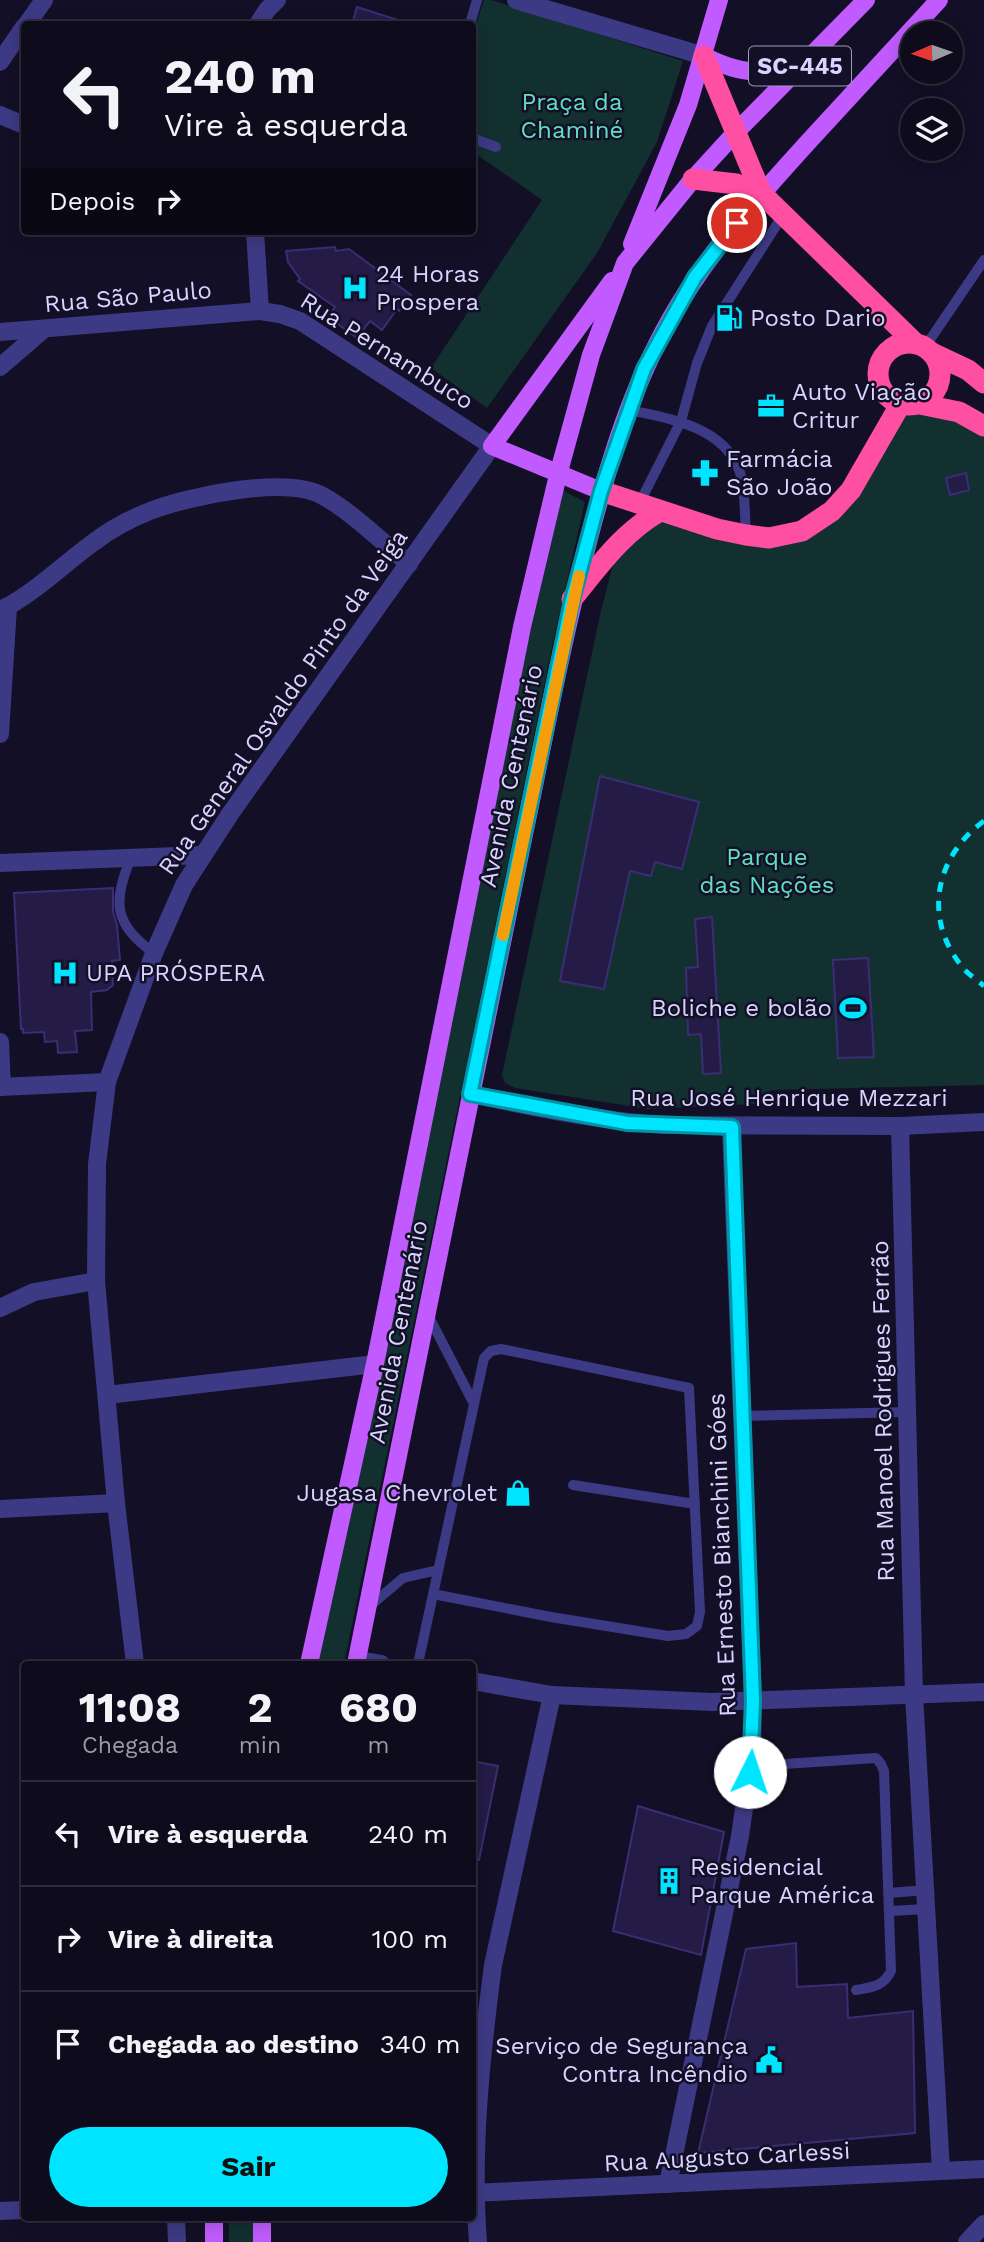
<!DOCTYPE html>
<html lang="pt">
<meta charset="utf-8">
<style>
:root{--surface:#0e0b1c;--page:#171425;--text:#f1f3f6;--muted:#9b9ba3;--line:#2e2b3b;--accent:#00e5ff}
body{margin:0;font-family:"Work Sans",sans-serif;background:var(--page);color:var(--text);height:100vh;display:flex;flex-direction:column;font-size:26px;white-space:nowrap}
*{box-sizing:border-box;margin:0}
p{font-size:23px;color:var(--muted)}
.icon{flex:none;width:38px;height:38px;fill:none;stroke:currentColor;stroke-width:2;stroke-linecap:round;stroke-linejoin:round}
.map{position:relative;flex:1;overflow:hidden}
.sheet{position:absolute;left:21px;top:1661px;width:455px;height:560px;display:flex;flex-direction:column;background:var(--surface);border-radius:7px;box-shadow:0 4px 18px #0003,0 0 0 2px var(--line)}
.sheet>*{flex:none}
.banner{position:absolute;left:21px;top:21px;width:455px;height:214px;border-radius:7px;box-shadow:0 4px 18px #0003,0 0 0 2px var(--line);background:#0e0b1c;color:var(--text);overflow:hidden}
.needle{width:46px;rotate:268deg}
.tools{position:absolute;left:900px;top:21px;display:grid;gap:14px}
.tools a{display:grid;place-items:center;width:63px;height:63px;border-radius:50%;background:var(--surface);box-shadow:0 4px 18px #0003,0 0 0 2px var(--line);font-size:35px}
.pin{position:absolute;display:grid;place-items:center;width:60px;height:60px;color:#fff;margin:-30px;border:4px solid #fff;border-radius:50%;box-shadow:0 2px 7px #0007}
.me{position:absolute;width:77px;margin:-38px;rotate:4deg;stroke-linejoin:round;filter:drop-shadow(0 0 5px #0008)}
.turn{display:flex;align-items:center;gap:24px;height:147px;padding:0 28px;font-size:32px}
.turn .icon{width:91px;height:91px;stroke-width:2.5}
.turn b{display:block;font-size:49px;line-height:60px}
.then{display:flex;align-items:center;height:66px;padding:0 28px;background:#0003;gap:14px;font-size:26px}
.eta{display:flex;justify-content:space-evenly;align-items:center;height:119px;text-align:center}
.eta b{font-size:42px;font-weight:700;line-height:49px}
.action{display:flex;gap:14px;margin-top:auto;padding:14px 28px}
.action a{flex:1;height:80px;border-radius:42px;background:var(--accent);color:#111;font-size:28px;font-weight:700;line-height:80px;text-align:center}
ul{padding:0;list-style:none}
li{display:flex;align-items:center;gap:21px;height:105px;padding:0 28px;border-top:2px solid var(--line)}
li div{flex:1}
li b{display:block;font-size:26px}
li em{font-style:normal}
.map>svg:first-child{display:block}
.green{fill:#12302f}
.building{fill:#241b47;stroke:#3b2d73;stroke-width:2}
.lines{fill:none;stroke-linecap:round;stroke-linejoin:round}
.lane{stroke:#3d3a85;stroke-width:10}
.street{stroke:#3d3a85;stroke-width:18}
.primary{stroke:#c25bff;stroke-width:18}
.highway{stroke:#ff4fa3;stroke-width:21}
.rail{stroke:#00e5ff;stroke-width:5;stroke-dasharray:10 9;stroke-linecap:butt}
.route-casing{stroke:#0095a6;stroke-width:18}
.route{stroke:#00e5ff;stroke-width:12}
.slow{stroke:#f59e0b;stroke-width:12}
.labels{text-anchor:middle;stroke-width:5;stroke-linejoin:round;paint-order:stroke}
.shield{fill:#130f26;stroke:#9e99be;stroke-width:2}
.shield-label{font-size:23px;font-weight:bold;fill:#d9d4ff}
.park-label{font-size:24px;fill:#5fe0c0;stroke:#130f26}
.poi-label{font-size:24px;fill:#d9d4ff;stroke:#130f26;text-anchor:start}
.street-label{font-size:24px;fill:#d9d4ff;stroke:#130f26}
</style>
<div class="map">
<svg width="984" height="2242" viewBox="0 0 984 2242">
<rect width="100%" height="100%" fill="#130f26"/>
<!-- green -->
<g class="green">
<path d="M484 0H491L683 61 657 142 597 253 487 408 431 368 542 200 473 152V32Z"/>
<path d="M918 406 956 418 984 436V1085L772 1090 755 1104 648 1109 515 1088 505 1083 502 1075 600 615 615 556 655 520 805 537 901 414Z"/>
<path d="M560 489 585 502 553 642 344 1664H318L468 925Z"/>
<path d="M229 2217H253L254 2242H229Z"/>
</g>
<!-- building -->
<g class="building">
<path d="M357 7 401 21V24H352Z"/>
<path d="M335 247 336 251 349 249 411 295 399 311 397 309 382 330 370 321 357 338 328 317 335 307 298 281 300 279 288 262 286 251Z"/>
<path d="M966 473 969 490 950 495 946 478Z"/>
<path d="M600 776 699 802 682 869 655 862 651 876 630 871 604 989 560 981Z"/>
<path d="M113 888V912L117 925 120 960 112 961 113 985 107 990 91 992 92 1030 75 1031 77 1052 58 1053 57 1041 45 1042 44 1032 23 1033V1029H21L14 893Z"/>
<path d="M712 917 721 1073 703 1074 701 1034 688 1035 686 968 698 967 695 919Z"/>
<path d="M868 958 874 1057 838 1058 833 960Z"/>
<path d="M472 1761 498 1766 479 1860 472 1859Z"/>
<path d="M638 1806 724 1832 701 1955 613 1931Z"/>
<path d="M796 1943 797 1987 847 1984 848 2018 913 2011 915 2133 698 2153 746 1949Z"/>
</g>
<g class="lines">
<!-- lane -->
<g class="lane">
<path d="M470 24 477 0"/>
<path d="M472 138 496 147"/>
<path d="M925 347 984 260"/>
<path d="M629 410C673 419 731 428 742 480 745 498 745 517 746 535"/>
<path d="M639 504 681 421 697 363 712 326 783 215"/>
<path d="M131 858C112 902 114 925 154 953"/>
<path d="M428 1315 474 1404"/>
<path d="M742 1416 907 1412"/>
<path d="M573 1485 695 1504"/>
<path d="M371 1605 403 1578 438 1570"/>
<path d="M418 1664 484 1358 491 1351 501 1349 689 1388 700 1612 697 1626 686 1634 668 1636 551 1617 433 1594"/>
<path d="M784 1764 876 1758 881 1764 884 1771 891 1971C883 1987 872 1987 856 1990"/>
<path d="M889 1893 926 1890"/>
<path d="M890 1911 926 1909"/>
</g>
<!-- street -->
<g class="street">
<path d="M516 0 704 56"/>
<path d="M27 24 44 0"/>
<path d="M258 24 267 10 277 0"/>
<path d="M0 62 24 27"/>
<path d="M0 115 24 125"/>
<path d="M0 332 260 311"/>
<path d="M0 367 44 329"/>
<path d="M0 610C30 597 66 562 94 542 111 529 130 519 150 511 189 496 284 476 321 495 350 510 383 543 409 564"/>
<path d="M0 734 8 607"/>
<path d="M0 863 203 855"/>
<path d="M0 1042 2 1087"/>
<path d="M0 1087 107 1082"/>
<path d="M470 1094C534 1107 598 1121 664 1125L900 1126 984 1122"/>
<path d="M900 1126 914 1694 941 2171"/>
<path d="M0 1308 34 1292 96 1281"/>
<path d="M107 1395 375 1364"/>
<path d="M0 1509 116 1503"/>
<path d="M357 1660 381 1664"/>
<path d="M135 1664 116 1503 96 1281 97 1164 107 1082 154 953 184 885 230 814 492 446 300 321 280 314 260 311 255 231"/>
<path d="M472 1681 552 1695 712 1702 984 1692"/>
<path d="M668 2184 740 1836 752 1753 753 1701 731 1127"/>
<path d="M472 2193 984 2169"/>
<path d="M0 2211 24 2210"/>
<path d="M176 2217 177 2242"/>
<path d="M478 2242C471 2150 481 2057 493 1965L552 1695"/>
<path d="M967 2242 984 2224"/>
</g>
<!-- primary -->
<g class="primary">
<path d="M704 56C745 77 760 73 803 63"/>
<path d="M632 244 688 105 719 0"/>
<path d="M601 491 492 446 612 281"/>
<path d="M309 1664 375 1364 522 627 558 475 591 355 625 263 693 179 736 132 866 0"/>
<path d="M356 1664C412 1389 466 1114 523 839 544 738 563 637 589 538 609 462 632 386 671 318 708 252 759 196 810 140 853 93 896 47 939 0"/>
<path d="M214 2217V2242"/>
<path d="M262 2217V2242"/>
</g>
<!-- highway -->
<g class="highway">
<path d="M704 56 761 193 915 343"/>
<path d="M693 179 736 184 761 193"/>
<circle cx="909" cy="374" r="31"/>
<path d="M932 353 968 370 984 383"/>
<path d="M920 404 959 412 984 426"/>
<path d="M601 491 717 529 746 535 769 538 802 531 832 511 851 490 900 405"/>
<path d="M572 599C600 565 621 534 660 511"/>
</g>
<!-- rail -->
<path class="rail" d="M984 821C936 856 923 916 960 964 966 973 976 979 984 986"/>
</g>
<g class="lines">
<defs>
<path id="route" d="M737 223 695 277 644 369 601 491 572 600 470 1094 627 1123 732 1127 753 1701 750 1772"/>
</defs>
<!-- route casing -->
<use href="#route" class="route-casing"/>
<!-- route -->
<use href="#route" class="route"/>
<!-- slow -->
<path class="slow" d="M503 935 579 576"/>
</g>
<!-- icons -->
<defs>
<symbol id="hospital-bare" viewBox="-9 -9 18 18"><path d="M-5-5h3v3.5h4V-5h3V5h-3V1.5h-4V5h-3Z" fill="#00e5ff" stroke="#130f26" stroke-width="2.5" paint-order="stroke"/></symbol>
<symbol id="fuel-bare" viewBox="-9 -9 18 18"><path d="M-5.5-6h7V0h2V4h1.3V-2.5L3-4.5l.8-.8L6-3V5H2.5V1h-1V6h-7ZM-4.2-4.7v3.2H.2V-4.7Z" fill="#00e5ff" stroke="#130f26" stroke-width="2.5" paint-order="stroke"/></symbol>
<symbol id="office-bare" viewBox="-9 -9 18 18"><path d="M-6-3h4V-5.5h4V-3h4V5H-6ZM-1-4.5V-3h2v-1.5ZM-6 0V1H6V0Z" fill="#00e5ff" stroke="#130f26" stroke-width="2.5" paint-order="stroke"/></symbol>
<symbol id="pharmacy-bare" viewBox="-9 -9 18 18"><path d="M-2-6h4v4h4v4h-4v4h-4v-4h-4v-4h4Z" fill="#00e5ff" stroke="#130f26" stroke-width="2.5" paint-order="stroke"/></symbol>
<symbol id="stadium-bare" viewBox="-9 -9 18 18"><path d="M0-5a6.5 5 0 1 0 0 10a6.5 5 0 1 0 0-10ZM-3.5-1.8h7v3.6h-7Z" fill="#00e5ff" stroke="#130f26" stroke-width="2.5" paint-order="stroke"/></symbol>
<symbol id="shop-bare" viewBox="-9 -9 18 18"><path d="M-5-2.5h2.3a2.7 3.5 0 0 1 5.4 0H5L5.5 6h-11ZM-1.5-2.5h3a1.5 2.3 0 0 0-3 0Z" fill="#00e5ff" stroke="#130f26" stroke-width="2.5" paint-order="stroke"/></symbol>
<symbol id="building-bare" viewBox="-9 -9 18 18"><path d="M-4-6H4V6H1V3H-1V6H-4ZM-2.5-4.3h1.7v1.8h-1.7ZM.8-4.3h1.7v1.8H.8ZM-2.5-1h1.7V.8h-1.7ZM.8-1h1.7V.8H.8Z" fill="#00e5ff" stroke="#130f26" stroke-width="2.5" paint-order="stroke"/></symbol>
<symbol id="civic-bare" viewBox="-9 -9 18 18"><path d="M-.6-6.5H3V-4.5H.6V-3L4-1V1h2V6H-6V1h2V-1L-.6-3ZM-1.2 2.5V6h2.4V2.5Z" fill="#00e5ff" stroke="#130f26" stroke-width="2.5" paint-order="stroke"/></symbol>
</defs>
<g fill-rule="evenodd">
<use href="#hospital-bare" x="336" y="269" width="38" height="38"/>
<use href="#fuel-bare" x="710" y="299" width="38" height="38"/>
<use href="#office-bare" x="752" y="387" width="38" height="38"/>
<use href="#pharmacy-bare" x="686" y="454" width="38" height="38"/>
<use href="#hospital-bare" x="46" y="954" width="38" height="38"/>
<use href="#stadium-bare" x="834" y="989" width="38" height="38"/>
<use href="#shop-bare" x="499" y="1474" width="38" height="38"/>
<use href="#building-bare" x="650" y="1862" width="38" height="38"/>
<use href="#civic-bare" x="750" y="2041" width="38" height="38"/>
</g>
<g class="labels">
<!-- shield labels -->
<rect class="shield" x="749" y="46.5" width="102" height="39" rx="5"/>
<g class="shield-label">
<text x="800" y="74">SC-445</text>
</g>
<!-- park labels -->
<g class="park-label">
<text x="572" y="110">Praça da<tspan x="572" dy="28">Chaminé</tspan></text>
<text x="767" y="865">Parque<tspan x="767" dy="28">das Nações</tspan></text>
</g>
<!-- poi labels -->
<g class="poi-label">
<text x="376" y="282">24 Horas<tspan x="376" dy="28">Prospera</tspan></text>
<text x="750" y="326">Posto Dario</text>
<text x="792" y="400">Auto Viação<tspan x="792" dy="28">Critur</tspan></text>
<text x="726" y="467">Farmácia<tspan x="726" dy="28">São João</tspan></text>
<text x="86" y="981">UPA PRÓSPERA</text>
<text x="832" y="1016" text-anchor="end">Boliche e bolão</text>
<text x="497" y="1501" text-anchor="end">Jugasa Chevrolet</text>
<text x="690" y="1875">Residencial<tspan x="690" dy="28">Parque América</tspan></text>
<text x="748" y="2054" text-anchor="end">Serviço de Segurança<tspan x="748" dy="28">Contra Incêndio</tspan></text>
</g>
<!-- street labels -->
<g class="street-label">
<text transform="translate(128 297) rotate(-5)" y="8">Rua São Paulo</text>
<text transform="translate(387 351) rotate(32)" y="8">Rua Pernambuco</text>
<text transform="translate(283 702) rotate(-55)" y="8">Rua General Osvaldo Pinto da Veiga</text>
<text transform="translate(511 776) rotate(-78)" y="8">Avenida Centenário</text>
<text x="789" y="1106">Rua José Henrique Mezzari</text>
<text transform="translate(398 1332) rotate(-79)" y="8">Avenida Centenário</text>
<text transform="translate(883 1411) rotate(-91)" y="8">Rua Manoel Rodrigues Ferrão</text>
<text transform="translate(722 1555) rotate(-92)" y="8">Rua Ernesto Bianchini Góes</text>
<text transform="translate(727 2157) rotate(-3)" y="8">Rua Augusto Carlessi</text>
</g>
</g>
</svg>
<div class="tools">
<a><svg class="needle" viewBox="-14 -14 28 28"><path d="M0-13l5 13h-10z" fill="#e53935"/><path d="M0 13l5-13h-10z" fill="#9b9ba3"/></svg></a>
<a><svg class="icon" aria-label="layers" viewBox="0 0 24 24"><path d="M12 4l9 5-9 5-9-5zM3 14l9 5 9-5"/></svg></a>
</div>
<div class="pin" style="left:737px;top:223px;background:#d93025"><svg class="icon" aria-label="arrive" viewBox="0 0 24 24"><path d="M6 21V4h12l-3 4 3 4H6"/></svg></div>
<svg class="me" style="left:750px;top:1772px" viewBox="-20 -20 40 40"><circle r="19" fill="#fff"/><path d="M0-13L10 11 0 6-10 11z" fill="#00e5ff"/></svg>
<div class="banner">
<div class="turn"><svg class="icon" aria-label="left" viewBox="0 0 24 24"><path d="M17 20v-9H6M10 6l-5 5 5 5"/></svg><div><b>240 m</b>Vire à esquerda</div></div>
<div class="then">Depois<svg class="icon" aria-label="right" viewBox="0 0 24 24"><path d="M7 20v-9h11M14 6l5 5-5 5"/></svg></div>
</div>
<section class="sheet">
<div class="eta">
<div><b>11:08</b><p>Chegada</p></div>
<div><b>2</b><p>min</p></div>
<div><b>680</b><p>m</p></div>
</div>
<ul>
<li><svg class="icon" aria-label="left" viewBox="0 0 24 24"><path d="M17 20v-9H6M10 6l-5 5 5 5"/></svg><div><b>Vire à esquerda</b></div><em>240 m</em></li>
<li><svg class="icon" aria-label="right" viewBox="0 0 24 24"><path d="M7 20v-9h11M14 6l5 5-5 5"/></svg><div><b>Vire à direita</b></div><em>100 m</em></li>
<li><svg class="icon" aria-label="arrive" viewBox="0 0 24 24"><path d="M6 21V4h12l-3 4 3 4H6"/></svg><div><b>Chegada ao destino</b></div><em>340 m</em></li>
</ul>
<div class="action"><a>Sair</a></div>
</section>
</div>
